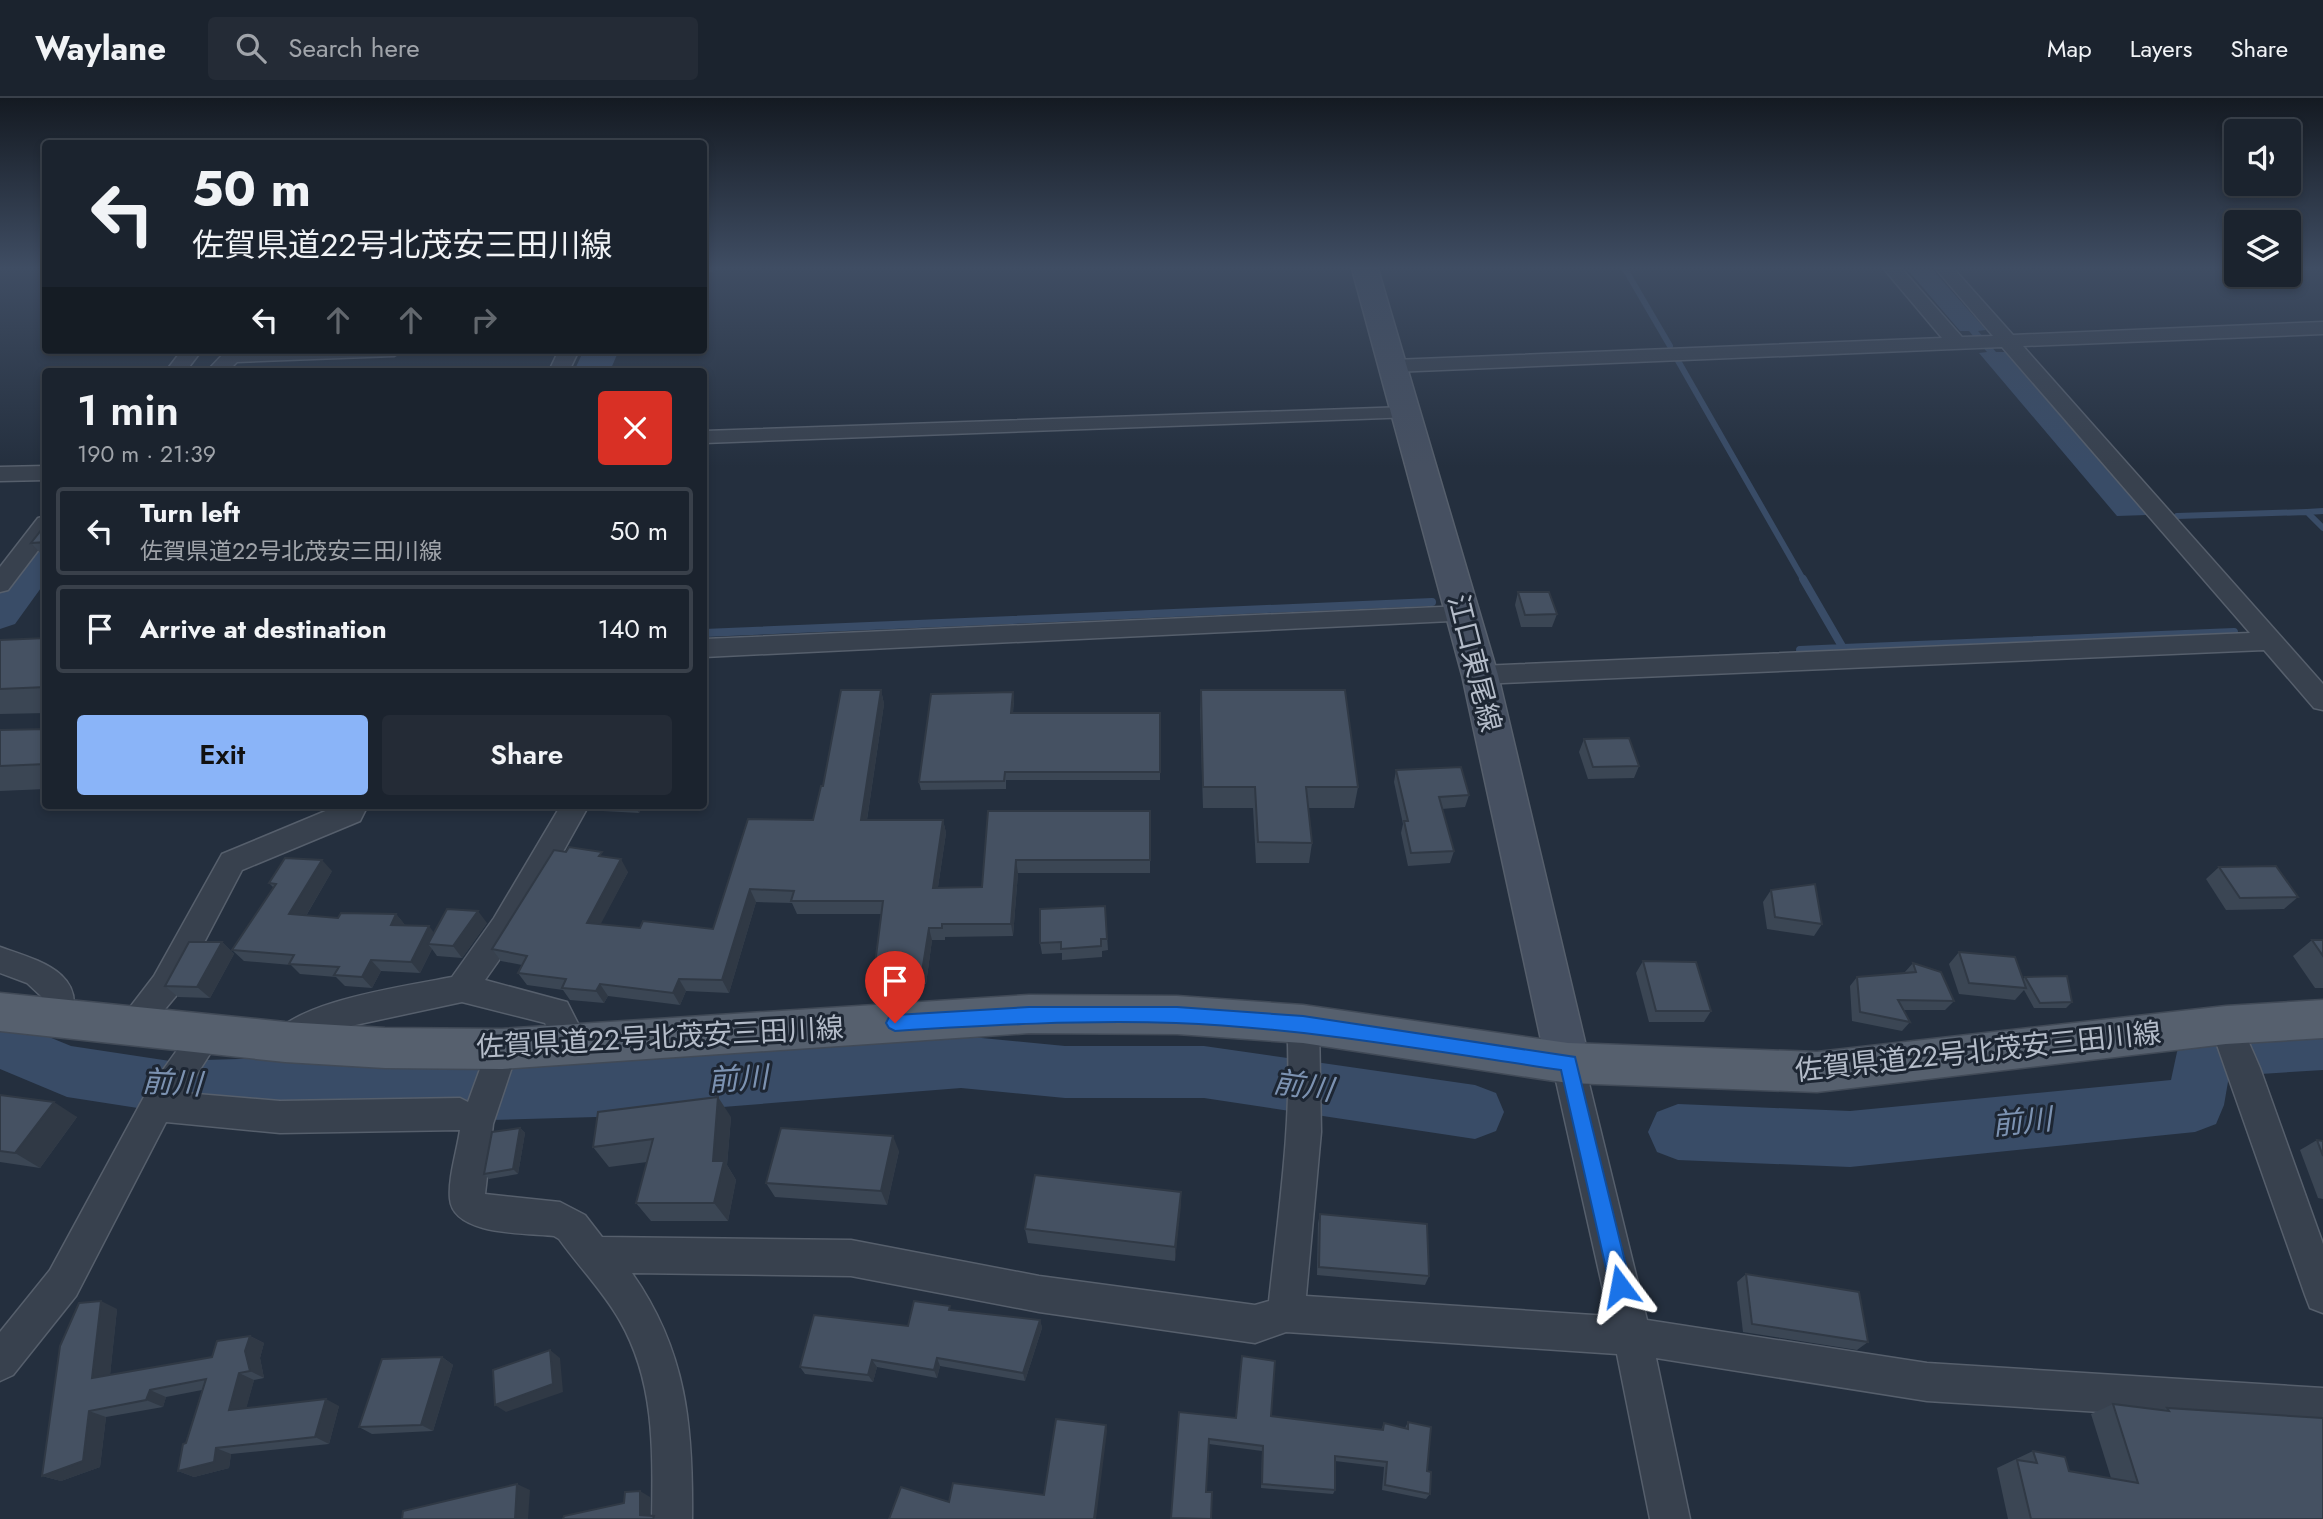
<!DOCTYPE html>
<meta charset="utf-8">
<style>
:root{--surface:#1b232e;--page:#242b36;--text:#f1f3f6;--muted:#a0a4aa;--line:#39404a;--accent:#8ab4f8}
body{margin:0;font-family:Jost,"Noto Sans JP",sans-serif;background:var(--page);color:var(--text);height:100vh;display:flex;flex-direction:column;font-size:26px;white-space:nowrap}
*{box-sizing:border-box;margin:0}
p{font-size:23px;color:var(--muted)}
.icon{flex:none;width:38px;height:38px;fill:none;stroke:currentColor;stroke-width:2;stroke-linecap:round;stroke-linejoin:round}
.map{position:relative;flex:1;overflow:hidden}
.drawer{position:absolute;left:42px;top:270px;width:665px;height:441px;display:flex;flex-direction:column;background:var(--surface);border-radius:7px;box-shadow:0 4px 10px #0003,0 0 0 2px var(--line)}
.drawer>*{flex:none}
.guide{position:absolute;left:42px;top:42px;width:665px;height:214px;border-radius:7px;box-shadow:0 4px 10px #0003,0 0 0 2px var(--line);background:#1b232e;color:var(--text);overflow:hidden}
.controls{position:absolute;left:2224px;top:21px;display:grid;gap:14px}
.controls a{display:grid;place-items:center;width:77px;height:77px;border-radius:7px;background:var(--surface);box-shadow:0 4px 10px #0003,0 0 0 2px var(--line);font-size:35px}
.pin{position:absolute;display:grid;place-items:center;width:60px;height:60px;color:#fff;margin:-72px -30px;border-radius:50% 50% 50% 0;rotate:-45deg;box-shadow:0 0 7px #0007}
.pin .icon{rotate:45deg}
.me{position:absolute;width:77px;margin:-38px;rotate:347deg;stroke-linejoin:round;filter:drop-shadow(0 0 5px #0008)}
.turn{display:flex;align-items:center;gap:24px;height:147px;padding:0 35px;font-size:32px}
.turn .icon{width:91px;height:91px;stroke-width:2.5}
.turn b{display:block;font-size:49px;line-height:60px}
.lanes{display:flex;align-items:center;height:66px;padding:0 35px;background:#0003;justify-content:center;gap:35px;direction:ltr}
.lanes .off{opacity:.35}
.round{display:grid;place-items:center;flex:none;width:74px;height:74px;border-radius:7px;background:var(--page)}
.head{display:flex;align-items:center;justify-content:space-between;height:119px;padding:0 35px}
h1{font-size:42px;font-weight:600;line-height:52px}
.primary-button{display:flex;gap:14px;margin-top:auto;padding:14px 35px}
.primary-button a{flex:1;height:80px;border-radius:7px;background:var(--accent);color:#111;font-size:28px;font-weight:600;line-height:80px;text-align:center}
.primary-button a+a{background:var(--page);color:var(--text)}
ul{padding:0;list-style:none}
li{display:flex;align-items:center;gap:21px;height:88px;margin:0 14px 10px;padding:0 21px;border:4px solid var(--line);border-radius:7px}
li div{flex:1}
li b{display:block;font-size:26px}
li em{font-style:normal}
header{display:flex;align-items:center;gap:42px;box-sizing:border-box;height:98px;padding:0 35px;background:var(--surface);border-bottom:2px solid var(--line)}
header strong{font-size:33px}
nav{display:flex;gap:38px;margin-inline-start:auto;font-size:24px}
.search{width:490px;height:63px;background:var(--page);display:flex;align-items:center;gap:18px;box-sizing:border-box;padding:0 24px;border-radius:7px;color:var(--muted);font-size:26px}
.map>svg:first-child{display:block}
.water{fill:#394c67}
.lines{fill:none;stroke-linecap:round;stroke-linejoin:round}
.stream-far1{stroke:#394c67;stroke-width:6}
.stream{stroke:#394c67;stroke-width:8}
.river{fill:#394c67;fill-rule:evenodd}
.street-casing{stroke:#565f6c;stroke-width:3}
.secondary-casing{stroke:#565f6c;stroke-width:3}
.primary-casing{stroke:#414a57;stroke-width:3}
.street{fill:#38414e;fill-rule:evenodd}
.secondary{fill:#465061;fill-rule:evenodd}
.primary{fill:#56606e;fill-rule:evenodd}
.wall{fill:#3b4654}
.shaded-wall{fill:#303945}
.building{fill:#455162;stroke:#303945;stroke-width:2}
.route{fill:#1a73e8;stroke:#114b97;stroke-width:2}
.labels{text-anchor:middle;stroke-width:6;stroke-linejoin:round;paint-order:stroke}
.street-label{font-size:28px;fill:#b4bcc9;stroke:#1d2633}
.water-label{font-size:30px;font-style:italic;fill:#7c92b1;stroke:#1d2633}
</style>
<header>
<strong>Waylane</strong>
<div class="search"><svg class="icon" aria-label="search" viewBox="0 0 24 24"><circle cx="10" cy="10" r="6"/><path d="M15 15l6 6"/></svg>Search here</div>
<nav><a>Map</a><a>Layers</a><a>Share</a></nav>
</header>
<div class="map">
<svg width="2323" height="1421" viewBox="0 0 2323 1421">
<rect width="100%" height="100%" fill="#242f3e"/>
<!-- water -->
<g class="water">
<path d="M1907 171H1932L1986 232 1978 233 1996 254H2005L2147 417 2117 418 1979 255 1987 254 1969 233H1960Z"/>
<path d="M584 252H619L610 273H574Z"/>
</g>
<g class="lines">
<!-- stream-far1 -->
<g class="stream-far1">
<path d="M704 171H711"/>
<path d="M1625 171 1670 248"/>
<path d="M1677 261 1804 483"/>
<path d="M2307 414 2323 413"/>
<path d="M2177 418 2307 414 2323 430"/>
</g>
<!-- stream -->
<g class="stream">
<path d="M704 535 1432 504"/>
<path d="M1843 550 2234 534"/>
<path d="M1800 552 1843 550 1803 481"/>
</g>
<!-- river -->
<g class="river">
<path d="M46 440V483L15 526 0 531V486L32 444Z"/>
<path d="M5 921 71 948 170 963 274 960 453 969 596 965 961 938 1065 948H1204L1475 987 1496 995 1504 1014 1496 1033 1475 1041 1204 1000H1065L961 990 596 1019 453 1023 274 1012 170 1015 67 999 0 971V923Z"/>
<path d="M2323 922V972L2229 978 2224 1007 2216 1026 2195 1034 1850 1069 1678 1062 1657 1054 1648 1034 1657 1014 1678 1006 1850 1013 2171 982 2177 954 2185 936 2205 929Z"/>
</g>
<defs>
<g id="street">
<path d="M1884 171H1902L1962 239 1993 238 1936 171H1954L2013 237 2323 224V236L2023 248 2323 586V612L2314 610 2264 552 1480 586 1471 583 1467 577 1471 571 1480 568 2250 535 2002 249 1393 274 1383 268 1393 262 1942 240Z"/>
<path d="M182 252H202L186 273H166Z"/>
<path d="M232 252H404L394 258 237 264 228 273H207L225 254Z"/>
<path d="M559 252H579L569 273H549Z"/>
<path d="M1406 309 1416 315 1413 319 704 345V333Z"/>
<path d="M46 368V382L0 383V369Z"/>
<path d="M46 418V442L8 492 0 494V469L38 420Z"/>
<path d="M1463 508 1472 510 1475 516 1472 522 704 559V541Z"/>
<path d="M340 707H368L360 723 242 772 176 898 141 940 130 944 119 940 114 930 154 878 222 756Z"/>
<path d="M561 707H589L516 838 485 882 567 904 589 947 584 957 573 961 562 957 545 925 462 904 332 932 285 958 274 954 269 944C288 903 409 888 452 879L494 820Z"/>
<path d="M0 849C40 863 93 876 67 931L56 935 45 931 40 921 42 899 27 885 0 875Z"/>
<path d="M1303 912 1314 916 1319 926 1321 1034 1306 1198 1609 1218 1552 965 1556 955 1568 950 1580 955 1584 965 1647 1222 1927 1265 2323 1290V1328L1927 1303 1656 1260 1690 1421H1650L1617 1256 1286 1234 1255 1245 1039 1214 851 1178 632 1175C687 1253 693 1329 692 1421H652C653 1352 655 1284 620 1223 603 1193 579 1169 559 1141L554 1138C527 1135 453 1138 450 1101 448 1080 457 1053 460 1032L280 1035 166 1024 76 1198 13 1277 0 1283V1234L50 1172 145 997 195 927 206 923 217 927 222 937 185 995 280 1003 460 1000 468 1004 491 941 502 936 513 941 518 951 493 1026 485 1096 560 1104 585 1117 602 1139 851 1142 1039 1178 1255 1207 1269 1203C1279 1110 1293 1019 1287 926L1292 916Z"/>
<path d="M2226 913 2237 917 2260 970 2323 1146V1215L2310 1210 2305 1197 2210 927 2215 917Z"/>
</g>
<path id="secondary" d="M1352 171H1378L1498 577 1590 965 1584 979 1568 985 1552 979 1546 965 1462 577Z"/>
<path id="primary" d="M0 895 285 924 385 930 502 931 1029 897 1177 898 1303 907 1568 945 1817 954 2226 908 2323 902V940L2226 946 1817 994 1568 985 1303 945 1177 936 1029 935 502 971 385 970 285 964 0 933Z"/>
</defs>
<!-- street casing -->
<use href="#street" class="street-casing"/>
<!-- secondary casing -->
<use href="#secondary" class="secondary-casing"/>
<!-- primary casing -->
<use href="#primary" class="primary-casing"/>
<!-- street -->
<use href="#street" class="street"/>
<!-- secondary -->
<use href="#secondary" class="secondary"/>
<!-- primary -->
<use href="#primary" class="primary"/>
</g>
<!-- wall -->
<g class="wall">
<path d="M46 426V461L31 445Z"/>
<path d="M1518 494 1557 516 1552 529H1521L1515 507Z"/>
<path d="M46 540V615L0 616V542Z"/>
<path d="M881 592 884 606 867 722H943L946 735 938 789H982L988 713H1150V775H1018L1013 838 945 839V842H932L926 886H878L874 874 881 816H797L792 805 756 804 729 895 686 893 680 907 608 898 604 905 570 902 563 892 527 887 518 875 522 867 501 863 492 851 605 759 628 774 600 826 640 830 713 831 813 722 823 688Z"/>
<path d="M1201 592 1358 689 1354 710H1308L1312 745 1309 765H1256L1253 710H1203L1200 613Z"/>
<path d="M1013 594 1014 601 1013 615H1160V682H1006V691L921 692 919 684Z"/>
<path d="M46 631V691L0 693V632Z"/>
<path d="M1584 641 1639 668 1634 680 1588 681 1579 654Z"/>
<path d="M1396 672 1469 697 1465 709 1442 711 1454 753 1450 765 1408 768 1401 735 1403 726 1394 684Z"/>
<path d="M600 707H643L639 715 603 713Z"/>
<path d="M2219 769 2298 799 2284 811 2226 812 2206 781Z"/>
<path d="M332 773 306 818 338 820 396 816 405 827 434 835 487 825 462 860 437 858 432 851 420 875 381 873 372 890 345 888 336 879 300 876 291 867 244 863 232 852 274 790 269 785Z"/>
<path d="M1771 792 1822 826 1814 838 1767 831 1763 804Z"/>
<path d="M1105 808 1108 852 1102 853V859L1062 862V855L1042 856 1040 845Z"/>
<path d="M2312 842H2323V890H2315L2293 858Z"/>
<path d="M222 844 234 856 210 900 178 899 165 888Z"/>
<path d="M1959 854 2023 881 2025 879 2072 904 2066 910H2034L2024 892 2015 902 1959 896 1949 866Z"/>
<path d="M1643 863 1711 913 1704 924H1649L1636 875Z"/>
<path d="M1913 865 1954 903 1945 912H1904L1910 924 1902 933 1852 923 1850 888 1857 879 1904 875Z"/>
<path d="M0 997 77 1019 40 1070 0 1064Z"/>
<path d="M731 1019 727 1067 736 1082 728 1123H651L636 1105 647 1064 609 1069 593 1049Z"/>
<path d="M520 1030 525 1035 518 1076 489 1081 484 1076Z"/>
<path d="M2317 1042 2323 1043V1101L2318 1100 2300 1052Z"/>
<path d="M899 1053 887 1107 775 1099 766 1085Z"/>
<path d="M1181 1094 1175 1163 1028 1145 1025 1131Z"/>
<path d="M1320 1116 1429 1178 1425 1187 1317 1177 1318 1125Z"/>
<path d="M1746 1176 1868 1244 1857 1252 1743 1234 1737 1184Z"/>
<path d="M117 1211 110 1277 212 1259 250 1238 264 1245 260 1260 264 1280 254 1282 246 1310 339 1308 329 1346 231 1356 229 1370 194 1379 178 1373 202 1292 166 1299 163 1309 106 1319 100 1369 61 1383 42 1378Z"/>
<path d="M952 1212 1040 1222 1042 1230 1025 1283 940 1268 937 1280 877 1269 873 1284 805 1276 800 1269Z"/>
<path d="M442 1259 453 1267 433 1333 372 1336 359 1329Z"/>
<path d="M2113 1306 2162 1312 2167 1310 2323 1421H2008L1997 1370 2033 1353 2069 1373 2111 1380 2091 1316Z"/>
<path d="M1179 1314 1236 1320 1271 1318 1381 1332 1384 1325 1405 1330 1408 1324 1427 1373 1430 1396 1426 1401 1382 1392 1384 1369 1335 1363V1392L1333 1396 1261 1390 1262 1353 1209 1346 1206 1394 1211 1421H1171Z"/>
</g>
<!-- shaded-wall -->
<g class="shaded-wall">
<path d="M881 592 884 606 865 735 861 722Z"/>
<path d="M1013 594 1014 601 1012 623 1011 615Z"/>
<path d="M635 707H643L639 715Z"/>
<path d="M943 722 946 735 936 802 933 790Z"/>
<path d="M621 761 628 774 595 837 587 825Z"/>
<path d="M322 762 332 773 300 828 289 816Z"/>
<path d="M1016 762 1018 775 1013 838 1011 826Z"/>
<path d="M750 791 756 804 729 895 722 882Z"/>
<path d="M478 813 487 825 462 860 453 848Z"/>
<path d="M396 816 406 828 391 827Z"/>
<path d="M429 828 438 840 428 846 432 851 420 875 411 864Z"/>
<path d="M929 830 932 842 926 886 922 874Z"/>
<path d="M222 844 234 856 210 900 197 889Z"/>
<path d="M371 862 381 873 372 890 362 879Z"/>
<path d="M679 881 686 893 680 907 673 895Z"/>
<path d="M600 886 608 898 604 905 596 893Z"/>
<path d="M718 999 731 1019 727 1067 736 1082 728 1123 714 1105 713 1063Z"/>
<path d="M54 1004 77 1019 40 1070 15 1055Z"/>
<path d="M520 1030 525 1035 518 1076 513 1071Z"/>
<path d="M893 1038 899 1053 887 1107 881 1093Z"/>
<path d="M1181 1094V1108L1175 1163V1149Z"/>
<path d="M101 1203 117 1211 109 1287 92 1280Z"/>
<path d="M1040 1222 1042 1230 1025 1283 1023 1275Z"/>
<path d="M250 1238 264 1245 260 1260 264 1280 250 1273 245 1253Z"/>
<path d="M550 1252 560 1260 563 1294 506 1314 495 1307Z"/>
<path d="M442 1259 453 1267 433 1333 421 1327Z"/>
<path d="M937 1260 940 1268 937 1280 934 1272Z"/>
<path d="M872 1262 877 1269 873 1284 868 1277Z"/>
<path d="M239 1275 254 1282 244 1319 229 1312Z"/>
<path d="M150 1292 166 1299 163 1309 146 1302Z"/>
<path d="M326 1301 339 1308 329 1346 315 1339Z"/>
<path d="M89 1313 106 1319 100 1369 61 1383 42 1378Z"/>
<path d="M1106 1327 1107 1333 1096 1421H1094Z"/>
<path d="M216 1350 231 1356 229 1370 194 1379 178 1373Z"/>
<path d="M517 1386 530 1392 528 1421H515Z"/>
<path d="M640 1393 650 1399V1421L640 1417Z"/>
</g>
<!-- building -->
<g class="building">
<path d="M46 426V444L31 445Z"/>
<path d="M1518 494H1549L1557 516 1525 517Z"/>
<path d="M46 540V589L0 591V542Z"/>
<path d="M841 592H881L861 722H943L933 790 982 789 988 713H1150V762H1016L1011 826H942V830H929L922 874H874L883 803H791L794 793 750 791 722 882 679 881 673 895 600 886 596 893 562 890 566 881 518 875 527 858 492 851 554 752 566 754 569 749 602 754 599 758 621 761 587 825 640 830 643 823 713 831 748 721 813 722 821 688H823Z"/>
<path d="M1201 592H1345L1358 689H1306L1312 745 1258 744 1255 689H1203Z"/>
<path d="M1013 594 1011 615H1160V674H1005L1004 683 919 684 931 596Z"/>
<path d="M46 631V666L0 668V632Z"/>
<path d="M1629 640 1639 668 1593 669 1584 641Z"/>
<path d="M1461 669 1469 697 1439 699 1454 753 1411 755 1404 723H1408L1396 672Z"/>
<path d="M285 760 322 762 289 816 338 820 341 815 396 816 391 827 429 828 411 864 371 862 362 879 334 877 339 869 289 866 294 857 232 852 276 786 269 785Z"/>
<path d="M2276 768 2298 799 2240 800 2219 769Z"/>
<path d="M1815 786 1822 826 1775 819 1771 792Z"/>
<path d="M1105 808 1107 841H1101V848L1061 851V844L1040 845V811Z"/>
<path d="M447 811 478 813 453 848 428 846Z"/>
<path d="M2312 842H2323V858Z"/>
<path d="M189 844H222L197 889 165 888Z"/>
<path d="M1959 854 2015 859 2026 890 1969 885Z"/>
<path d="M1643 863 1696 864 1711 913H1656Z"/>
<path d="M1913 865 1941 874 1954 903 1898 902 1910 924 1860 914 1857 879 1916 874Z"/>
<path d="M2067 878 2072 904 2040 905 2025 879Z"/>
<path d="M0 997 54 1004 15 1055 0 1053Z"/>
<path d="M718 999 713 1063H724L714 1105H636L653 1041 593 1049 598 1014Z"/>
<path d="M520 1030 513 1071 484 1076 492 1034Z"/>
<path d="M781 1030 893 1038 881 1093 766 1085Z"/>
<path d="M2317 1042 2323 1043V1058Z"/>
<path d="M1035 1077 1181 1094 1175 1149 1025 1131Z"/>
<path d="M1320 1116 1427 1126 1429 1178 1319 1169Z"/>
<path d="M1746 1176 1859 1194 1868 1244 1752 1226Z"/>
<path d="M101 1203 92 1280 212 1259 217 1243 250 1238 245 1253 250 1273 239 1275 229 1312 326 1301 315 1339 216 1350 214 1364 178 1373 183 1346 186 1345 206 1281 150 1292 146 1302 89 1313 83 1363 42 1378 60 1248 79 1205Z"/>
<path d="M914 1203 950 1208 949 1212 1040 1222 1023 1275 937 1260 934 1272 872 1262 868 1277 800 1269 814 1217 908 1228Z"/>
<path d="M550 1252 553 1286 495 1307 493 1272Z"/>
<path d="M1242 1258 1275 1263 1271 1318 1383 1332 1384 1325 1408 1331V1324L1431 1329 1427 1373 1431 1374 1430 1396 1385 1387 1387 1364 1335 1358V1392L1262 1386 1263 1348 1209 1341 1206 1394H1212L1211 1421 1171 1420 1179 1314 1236 1320Z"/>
<path d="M442 1259 421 1327 359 1329 382 1261Z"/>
<path d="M2113 1306 2169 1313 2167 1310 2323 1320V1421H2031L2017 1362 2037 1365 2033 1353 2065 1359 2069 1373 2138 1385Z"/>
<path d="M1056 1321 1106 1327 1094 1421H889L901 1389 949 1404 953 1385 1044 1397Z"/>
<path d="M517 1386 515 1421H402L403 1413Z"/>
<path d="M640 1393V1417L654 1418 653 1421H563L564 1418 624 1405 625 1394Z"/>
</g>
<!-- sky -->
<linearGradient id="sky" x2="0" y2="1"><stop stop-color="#141a22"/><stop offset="0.46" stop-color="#3f4d63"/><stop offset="1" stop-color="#3f4d63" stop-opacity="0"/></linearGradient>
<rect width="2323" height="369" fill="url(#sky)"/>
<!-- route -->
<path class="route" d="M1029 909H1177L1303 918 1575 959 1631 1188 1628 1196 1620 1199 1613 1196 1610 1188 1561 972C1433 953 1305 930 1176 925 1082 922 989 927 895 933L889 930 886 925 889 919 895 917Z"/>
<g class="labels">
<!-- street labels -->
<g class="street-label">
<text transform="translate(1475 565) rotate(76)" y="10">江口東尾線</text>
<text transform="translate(660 939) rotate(-3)" y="10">佐賀県道22号北茂安三田川線</text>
<text transform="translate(1978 953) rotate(-6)" y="10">佐賀県道22号北茂安三田川線</text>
</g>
<!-- water labels -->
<g class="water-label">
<text transform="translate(738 981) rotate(-4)" y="10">前川</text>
<text transform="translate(172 985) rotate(3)" y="10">前川</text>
<text transform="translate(1303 988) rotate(8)" y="10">前川</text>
<text transform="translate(2022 1024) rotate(-6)" y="10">前川</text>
</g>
</g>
</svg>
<div class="controls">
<a><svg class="icon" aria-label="sound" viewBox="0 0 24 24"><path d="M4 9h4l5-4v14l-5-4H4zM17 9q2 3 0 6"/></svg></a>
<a><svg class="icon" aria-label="layers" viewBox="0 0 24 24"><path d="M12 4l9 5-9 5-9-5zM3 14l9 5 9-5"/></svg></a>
</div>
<div class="pin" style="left:895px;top:925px;background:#d93025"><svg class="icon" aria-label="arrive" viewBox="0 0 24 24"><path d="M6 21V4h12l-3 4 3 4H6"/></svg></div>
<svg class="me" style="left:1620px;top:1188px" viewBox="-20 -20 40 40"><path d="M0-17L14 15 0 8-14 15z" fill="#1a73e8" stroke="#fff" stroke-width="4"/></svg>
<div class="guide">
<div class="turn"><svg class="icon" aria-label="left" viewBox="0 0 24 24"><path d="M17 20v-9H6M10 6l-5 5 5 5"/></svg><div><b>50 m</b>佐賀県道22号北茂安三田川線</div></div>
<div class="lanes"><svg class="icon" aria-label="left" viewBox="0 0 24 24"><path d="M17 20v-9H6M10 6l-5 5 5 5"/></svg><svg class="icon off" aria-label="ahead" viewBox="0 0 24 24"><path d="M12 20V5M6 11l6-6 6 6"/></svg><svg class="icon off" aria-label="ahead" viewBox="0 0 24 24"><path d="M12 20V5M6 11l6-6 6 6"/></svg><svg class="icon off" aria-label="right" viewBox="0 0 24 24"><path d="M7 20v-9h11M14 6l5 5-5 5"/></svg></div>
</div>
<section class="drawer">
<div class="head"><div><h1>1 min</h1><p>190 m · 21:39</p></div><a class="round" style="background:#d93025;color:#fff"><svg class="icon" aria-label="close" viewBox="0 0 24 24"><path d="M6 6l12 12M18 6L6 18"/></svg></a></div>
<ul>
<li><svg class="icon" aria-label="left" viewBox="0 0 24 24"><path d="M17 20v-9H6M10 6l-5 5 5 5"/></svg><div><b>Turn left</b><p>佐賀県道22号北茂安三田川線</p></div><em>50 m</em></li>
<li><svg class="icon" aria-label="arrive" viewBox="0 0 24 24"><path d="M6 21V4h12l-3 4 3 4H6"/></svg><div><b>Arrive at destination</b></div><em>140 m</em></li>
</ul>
<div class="primary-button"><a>Exit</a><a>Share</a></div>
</section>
</div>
